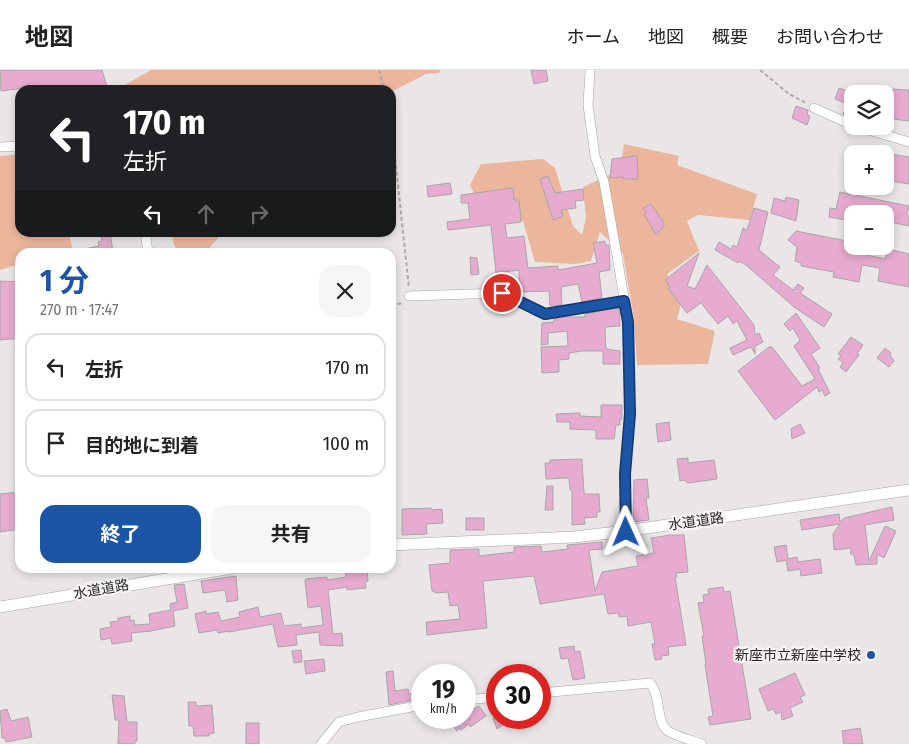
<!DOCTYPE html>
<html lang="ja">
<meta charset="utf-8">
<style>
:root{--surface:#fff;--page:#f6f6f6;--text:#222;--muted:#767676;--line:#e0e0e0;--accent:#1d55a6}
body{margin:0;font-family:"Fira Sans Condensed","Noto Sans JP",sans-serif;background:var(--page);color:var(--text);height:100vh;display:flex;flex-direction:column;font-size:19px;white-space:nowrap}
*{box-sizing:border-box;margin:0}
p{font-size:16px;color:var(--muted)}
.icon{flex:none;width:28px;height:28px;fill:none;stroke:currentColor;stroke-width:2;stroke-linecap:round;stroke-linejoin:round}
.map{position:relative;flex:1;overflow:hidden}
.drawer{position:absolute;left:15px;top:178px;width:381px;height:325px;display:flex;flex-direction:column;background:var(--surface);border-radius:15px;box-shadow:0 2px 8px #0003}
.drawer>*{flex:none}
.guide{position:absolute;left:15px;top:15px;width:381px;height:152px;border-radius:15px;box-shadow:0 2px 8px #0003;background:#202124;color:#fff;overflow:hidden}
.fabs{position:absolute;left:844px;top:15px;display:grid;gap:10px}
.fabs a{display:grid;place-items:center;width:50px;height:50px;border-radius:10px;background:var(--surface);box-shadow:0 2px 8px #0003;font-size:25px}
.speed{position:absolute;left:411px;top:594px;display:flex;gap:10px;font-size:25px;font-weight:700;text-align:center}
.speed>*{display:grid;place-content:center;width:65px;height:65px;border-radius:50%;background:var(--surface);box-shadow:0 2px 8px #0003;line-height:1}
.speed small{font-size:12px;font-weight:400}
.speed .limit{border:8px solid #d22;background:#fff;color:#111}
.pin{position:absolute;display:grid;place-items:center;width:42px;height:42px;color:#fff;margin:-21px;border:2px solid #fff;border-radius:50%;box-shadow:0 1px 5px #0007}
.me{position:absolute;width:55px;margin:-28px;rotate:359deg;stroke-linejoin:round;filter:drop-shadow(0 0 4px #0008)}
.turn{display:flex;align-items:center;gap:18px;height:105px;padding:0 25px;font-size:22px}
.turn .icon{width:65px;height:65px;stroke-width:2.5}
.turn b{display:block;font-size:35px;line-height:42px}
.lanes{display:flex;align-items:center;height:48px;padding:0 25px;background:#0003;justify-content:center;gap:25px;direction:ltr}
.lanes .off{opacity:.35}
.round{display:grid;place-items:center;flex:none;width:52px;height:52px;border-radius:15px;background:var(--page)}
.head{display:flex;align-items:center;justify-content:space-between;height:85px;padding:0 25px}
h1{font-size:30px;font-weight:700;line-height:38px;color:var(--accent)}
.primary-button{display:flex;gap:10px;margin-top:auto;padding:10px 25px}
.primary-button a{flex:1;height:58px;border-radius:15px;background:var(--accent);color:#fff;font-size:20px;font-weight:700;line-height:58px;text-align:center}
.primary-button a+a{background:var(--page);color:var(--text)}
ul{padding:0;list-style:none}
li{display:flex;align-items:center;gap:15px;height:68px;margin:0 10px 8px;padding:0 15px;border:2px solid var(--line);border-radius:15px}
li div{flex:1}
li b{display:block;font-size:19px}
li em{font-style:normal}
header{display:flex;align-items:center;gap:30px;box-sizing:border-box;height:70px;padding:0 25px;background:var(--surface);border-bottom:1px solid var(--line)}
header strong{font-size:24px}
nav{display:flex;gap:28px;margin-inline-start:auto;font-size:18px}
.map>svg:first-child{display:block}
.green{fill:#ecb69d}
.building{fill:#e6abce;stroke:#a9a6a8}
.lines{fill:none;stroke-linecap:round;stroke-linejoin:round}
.minor-casing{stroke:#a8a4a5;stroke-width:10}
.tertiary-casing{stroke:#a8a4a5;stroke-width:12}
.path{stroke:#aeabac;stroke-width:2;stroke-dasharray:4 2.5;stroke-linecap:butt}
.minor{stroke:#fff;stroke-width:9}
.tertiary{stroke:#fff;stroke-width:11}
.route-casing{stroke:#13376c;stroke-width:12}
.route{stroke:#1d55a6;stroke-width:9}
.poi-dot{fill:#1d55a6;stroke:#f8f3f4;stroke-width:2}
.labels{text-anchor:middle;stroke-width:4.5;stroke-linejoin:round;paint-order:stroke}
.street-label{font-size:14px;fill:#292828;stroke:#f8f3f4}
.poi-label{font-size:14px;fill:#292828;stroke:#f8f3f4;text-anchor:end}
</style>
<header>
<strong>地図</strong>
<nav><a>ホーム</a><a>地図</a><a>概要</a><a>お問い合わせ</a></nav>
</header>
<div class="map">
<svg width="909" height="674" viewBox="0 0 909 674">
<rect width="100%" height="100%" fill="#eae6e7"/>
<!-- green -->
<g class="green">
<path d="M151 0H440L439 3 426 4 391 22V20H116Z"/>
<path d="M624 74 679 86 677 95 757 124 750 150 698 145 687 151 699 181 667 204 681 234 677 249 715 261 708 294 637 295 634 249 623 184 600 162 591 191 575 194 535 192 523 151 479 135 470 115 481 94 543 89 555 98 573 156 582 165 586 148 583 117 620 100Z"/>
<path d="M20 84V162L69 163 73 182H20V196L19 194 0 200V86Z"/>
<path d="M223 162 206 182H179L174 175 172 163Z"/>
</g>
<!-- building -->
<g class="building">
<path d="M0 0H102L107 17 96 20H40V16L1 21Z"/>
<path d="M531 0H546L548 11 534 14Z"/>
<path d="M839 18 852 23V43L850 47 843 44 848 34 835 29Z"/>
<path d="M893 19 909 20V51L885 48V31H892Z"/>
<path d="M796 36 808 40 807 45 810 46 807 55 792 48Z"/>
<path d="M885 83 909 87V114L885 110Z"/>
<path d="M635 86H637L638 109H623V107L610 108 612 89Z"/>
<path d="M548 106 555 123 583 119 584 130 575 131 576 138 561 140 563 146 553 150 540 109Z"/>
<path d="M450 113 452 124 428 127 427 116Z"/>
<path d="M513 118 514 130H519L521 152 505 154 507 168 524 166 528 198 558 196V200L597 193 593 173 605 171V175H609L610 200 599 202 602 228 582 232 578 214 561 217 562 235 550 236 549 221 520 222 519 200 496 203 491 155 448 160 447 152 470 149 468 133H461V125Z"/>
<path d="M840 122 909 136 907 145 909 146V156L885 151V144H852V151L829 147 830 138 836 139Z"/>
<path d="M786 127 799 130 796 151 771 143 774 128 785 131Z"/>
<path d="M651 134 664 153V156L656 165 644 144 646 142 643 138Z"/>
<path d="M754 138 768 142 759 180 780 197 773 205 793 220 798 214 804 218 800 223 832 244 824 257 794 237 746 195 739 191 738 193 715 180 719 172 731 179 733 175 737 177 743 158 747 160Z"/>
<path d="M796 161 852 172V176H869L867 185 885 189 888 179 909 184V217L878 211 880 198 862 195 859 212 833 207 834 202 801 196V193L795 191 797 177 788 170Z"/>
<path d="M100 162H110L113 182H85L84 179 99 176 98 172 102 171Z"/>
<path d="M699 183 687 216 695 219 707 195 754 255 755 265 759 263 763 272 755 276V284L751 277 733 285 730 278 747 270 737 251 733 254 728 246 718 254 701 233 687 243 668 219 670 217 665 210Z"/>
<path d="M470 187 477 188 479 204 471 205Z"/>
<path d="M0 211 20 212V268L0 270Z"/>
<path d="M619 238 620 256 606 257 605 260 606 279 620 281V294H603V281H582L569 283V289L559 290V302L542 303 541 277 568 276 567 261 548 263V274L541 275 542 253 554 252V249L562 247H585V244Z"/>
<path d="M796 243 820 278 811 284 820 298 818 299 830 323 825 326 822 320 819 322 817 317 775 350 738 301 769 277H772L802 316 815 309 794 276 800 270 793 258 790 261 784 254Z"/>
<path d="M851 267 863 275 857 284 859 285 846 302 840 297 843 293 838 289 841 286 838 284Z"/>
<path d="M885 278 891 283 890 285 894 291 889 297 877 288Z"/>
<path d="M601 335H622V349H620V355H616L614 369H596V360L570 359V352H557L556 344 580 343V346L601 347Z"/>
<path d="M669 352 671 370 658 372 656 354Z"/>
<path d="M800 354 805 363 792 369 791 359Z"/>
<path d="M688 388V393L714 390 717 409 688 413 684 410 680 411 677 389Z"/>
<path d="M582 389 584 424H599L600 442H597V447L584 448 585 454 572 455V420H570L569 408 546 409 545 393H550V390Z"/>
<path d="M647 409 649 428H646L649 450 633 452 634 410Z"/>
<path d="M547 416H553V440H545Z"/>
<path d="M20 422V459L0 462V424Z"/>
<path d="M892 437 894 450 865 455 869 491 885 456 896 461 884 488 877 484V494L856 495 854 486 850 483 852 478 834 480 833 464 840 454 802 460 800 450 839 444 840 452 844 448Z"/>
<path d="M431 438 432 440 442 439 443 453 426 454 427 464 402 465V439Z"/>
<rect x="466" y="448" width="18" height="12"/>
<path d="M670 465H684L688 502 676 503 677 507H675L686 575 668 577 669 585 661 586 662 589 655 590 652 574H655L651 552 628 556 627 546 619 547V543L608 544 604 524 540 534 534 506 483 511 487 558 427 565 426 552 460 549 458 535 450 536 448 522 435 523 434 521H432L429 495 450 493V480L479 479V486L514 482V477L541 476 542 482 568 479 567 475 602 472V479L589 480 595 521 602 502 638 496 636 486 654 483 651 468Z"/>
<path d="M786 475 788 489 797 487 798 492 820 489 822 503 801 506 800 499 788 501 786 490 777 492 774 477Z"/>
<path d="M345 498H367L368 511 365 512 366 518 347 520V517L328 520 333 564 342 563 343 576 320 575 319 562 296 565 297 575 278 577 273 554 229 562V561L218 563 217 560 199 563 195 544 206 541 207 544 218 542 221 551 240 547 239 542 258 537 260 547 281 543 284 556 301 554V558L323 555 321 536 308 538 305 511 306 509 327 507V510L346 507Z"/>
<path d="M236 506 238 530 227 532 225 520 203 523 201 511Z"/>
<path d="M184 514 188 538 173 541 175 556 151 561 131 563 132 571 112 574 111 568 101 570 100 559 111 557 110 552 118 551V548L130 546V551L134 550 135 555 150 554 149 544 171 540 170 534 177 532 174 515Z"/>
<path d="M723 517 724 522 730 521 751 649 710 655 708 647 713 646 705 595 706 594 702 566H704L698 533 704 532 703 525 709 524 708 519Z"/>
<path d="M574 576 575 582 580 581 585 608 573 610 568 588 561 589 559 578Z"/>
<path d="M301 580 302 592 294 593 292 581Z"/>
<path d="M324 589 325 601 306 604 304 591Z"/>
<path d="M393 601 395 621 408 619 409 624 417 623 418 629 389 635 386 602Z"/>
<path d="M795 603 805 625 800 627 803 632 790 638 793 646 782 650 781 642 776 644 773 639 768 641 759 619Z"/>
<path d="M112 625 124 626 127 652H137V671H135V674H118L119 650H115Z"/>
<path d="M188 632H196V636L212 635 214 663 209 664V666H194L193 656H189Z"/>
<path d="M479 636 486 646 470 657 469 654 461 660 460 658 457 661 447 648H465V643Z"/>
<path d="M7 639 11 651 28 647 32 667 6 672 5 668H2L0 641Z"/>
<path d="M493 648H512L497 659Z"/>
<rect x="246" y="653" width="13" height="21"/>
<path d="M860 658 863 674H844L842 661Z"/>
</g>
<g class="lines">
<defs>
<g id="minor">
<path d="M590 0 588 35 595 86 604 112 618 192 628 252 630 344 625 404 626 461"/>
<path d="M814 38 852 55"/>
<path d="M855 56 909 72"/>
<path d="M0 77 20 76"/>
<path d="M145 162 148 182"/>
<path d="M409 226 502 223 545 244 624 231"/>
<path d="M540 623 650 613C661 625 656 653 668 661 678 667 691 670 702 674"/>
<path d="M465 630 498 627"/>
<path d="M321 674 339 652 358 647 422 635"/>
</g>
<g id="tertiary">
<path d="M391 475 574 467 626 461 909 420"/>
<path d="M0 537 232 498"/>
</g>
</defs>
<!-- minor casing -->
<use href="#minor" class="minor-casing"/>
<!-- tertiary casing -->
<use href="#tertiary" class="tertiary-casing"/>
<!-- path -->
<g class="path">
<path d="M379 0 384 20"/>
<path d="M760 0 789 24 806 33"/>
<path d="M391 50 409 218"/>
<path d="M391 235 404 233"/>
</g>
<!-- minor -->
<use href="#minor" class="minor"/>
<!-- tertiary -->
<use href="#tertiary" class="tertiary"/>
</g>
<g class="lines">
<defs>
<path id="route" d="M502 223 545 244 624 231 628 252 630 344 625 404 626 462"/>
</defs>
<!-- route casing -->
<use href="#route" class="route-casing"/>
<!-- route -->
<use href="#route" class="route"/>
</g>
<!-- markers -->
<circle class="poi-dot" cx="871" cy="585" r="5"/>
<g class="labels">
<!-- street labels -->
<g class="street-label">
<text transform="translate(696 451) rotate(-8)" y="5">水道道路</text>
<text transform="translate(101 519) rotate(-10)" y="5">水道道路</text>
</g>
<!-- poi labels -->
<g class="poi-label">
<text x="861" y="590">新座市立新座中学校</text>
</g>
</g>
</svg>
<div class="fabs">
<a><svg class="icon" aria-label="layers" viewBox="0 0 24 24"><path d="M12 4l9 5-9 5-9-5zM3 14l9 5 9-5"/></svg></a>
<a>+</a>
<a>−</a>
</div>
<div class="speed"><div>19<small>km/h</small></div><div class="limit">30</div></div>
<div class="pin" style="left:502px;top:223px;background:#d93025"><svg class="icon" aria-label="arrive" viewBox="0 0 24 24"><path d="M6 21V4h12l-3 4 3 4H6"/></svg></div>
<svg class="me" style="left:626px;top:462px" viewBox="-20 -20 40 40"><path d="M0-17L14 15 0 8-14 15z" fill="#1d55a6" stroke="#fff" stroke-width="4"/></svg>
<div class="guide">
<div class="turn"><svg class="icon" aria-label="left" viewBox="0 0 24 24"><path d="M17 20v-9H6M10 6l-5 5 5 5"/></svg><div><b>170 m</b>左折</div></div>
<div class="lanes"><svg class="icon" aria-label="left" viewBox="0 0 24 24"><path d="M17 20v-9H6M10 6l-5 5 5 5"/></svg><svg class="icon off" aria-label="ahead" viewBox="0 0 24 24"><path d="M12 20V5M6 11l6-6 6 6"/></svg><svg class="icon off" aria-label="right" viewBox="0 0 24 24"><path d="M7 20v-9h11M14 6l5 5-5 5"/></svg></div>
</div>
<section class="drawer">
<div class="head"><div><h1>1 分</h1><p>270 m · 17:47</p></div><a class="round"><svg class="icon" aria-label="close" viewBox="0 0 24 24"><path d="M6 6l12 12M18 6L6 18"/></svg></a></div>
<ul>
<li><svg class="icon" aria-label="left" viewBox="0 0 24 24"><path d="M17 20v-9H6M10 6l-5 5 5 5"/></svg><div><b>左折</b></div><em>170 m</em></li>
<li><svg class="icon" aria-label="arrive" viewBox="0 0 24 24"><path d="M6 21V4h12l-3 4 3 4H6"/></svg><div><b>目的地に到着</b></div><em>100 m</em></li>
</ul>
<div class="primary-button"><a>終了</a><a>共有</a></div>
</section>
</div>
